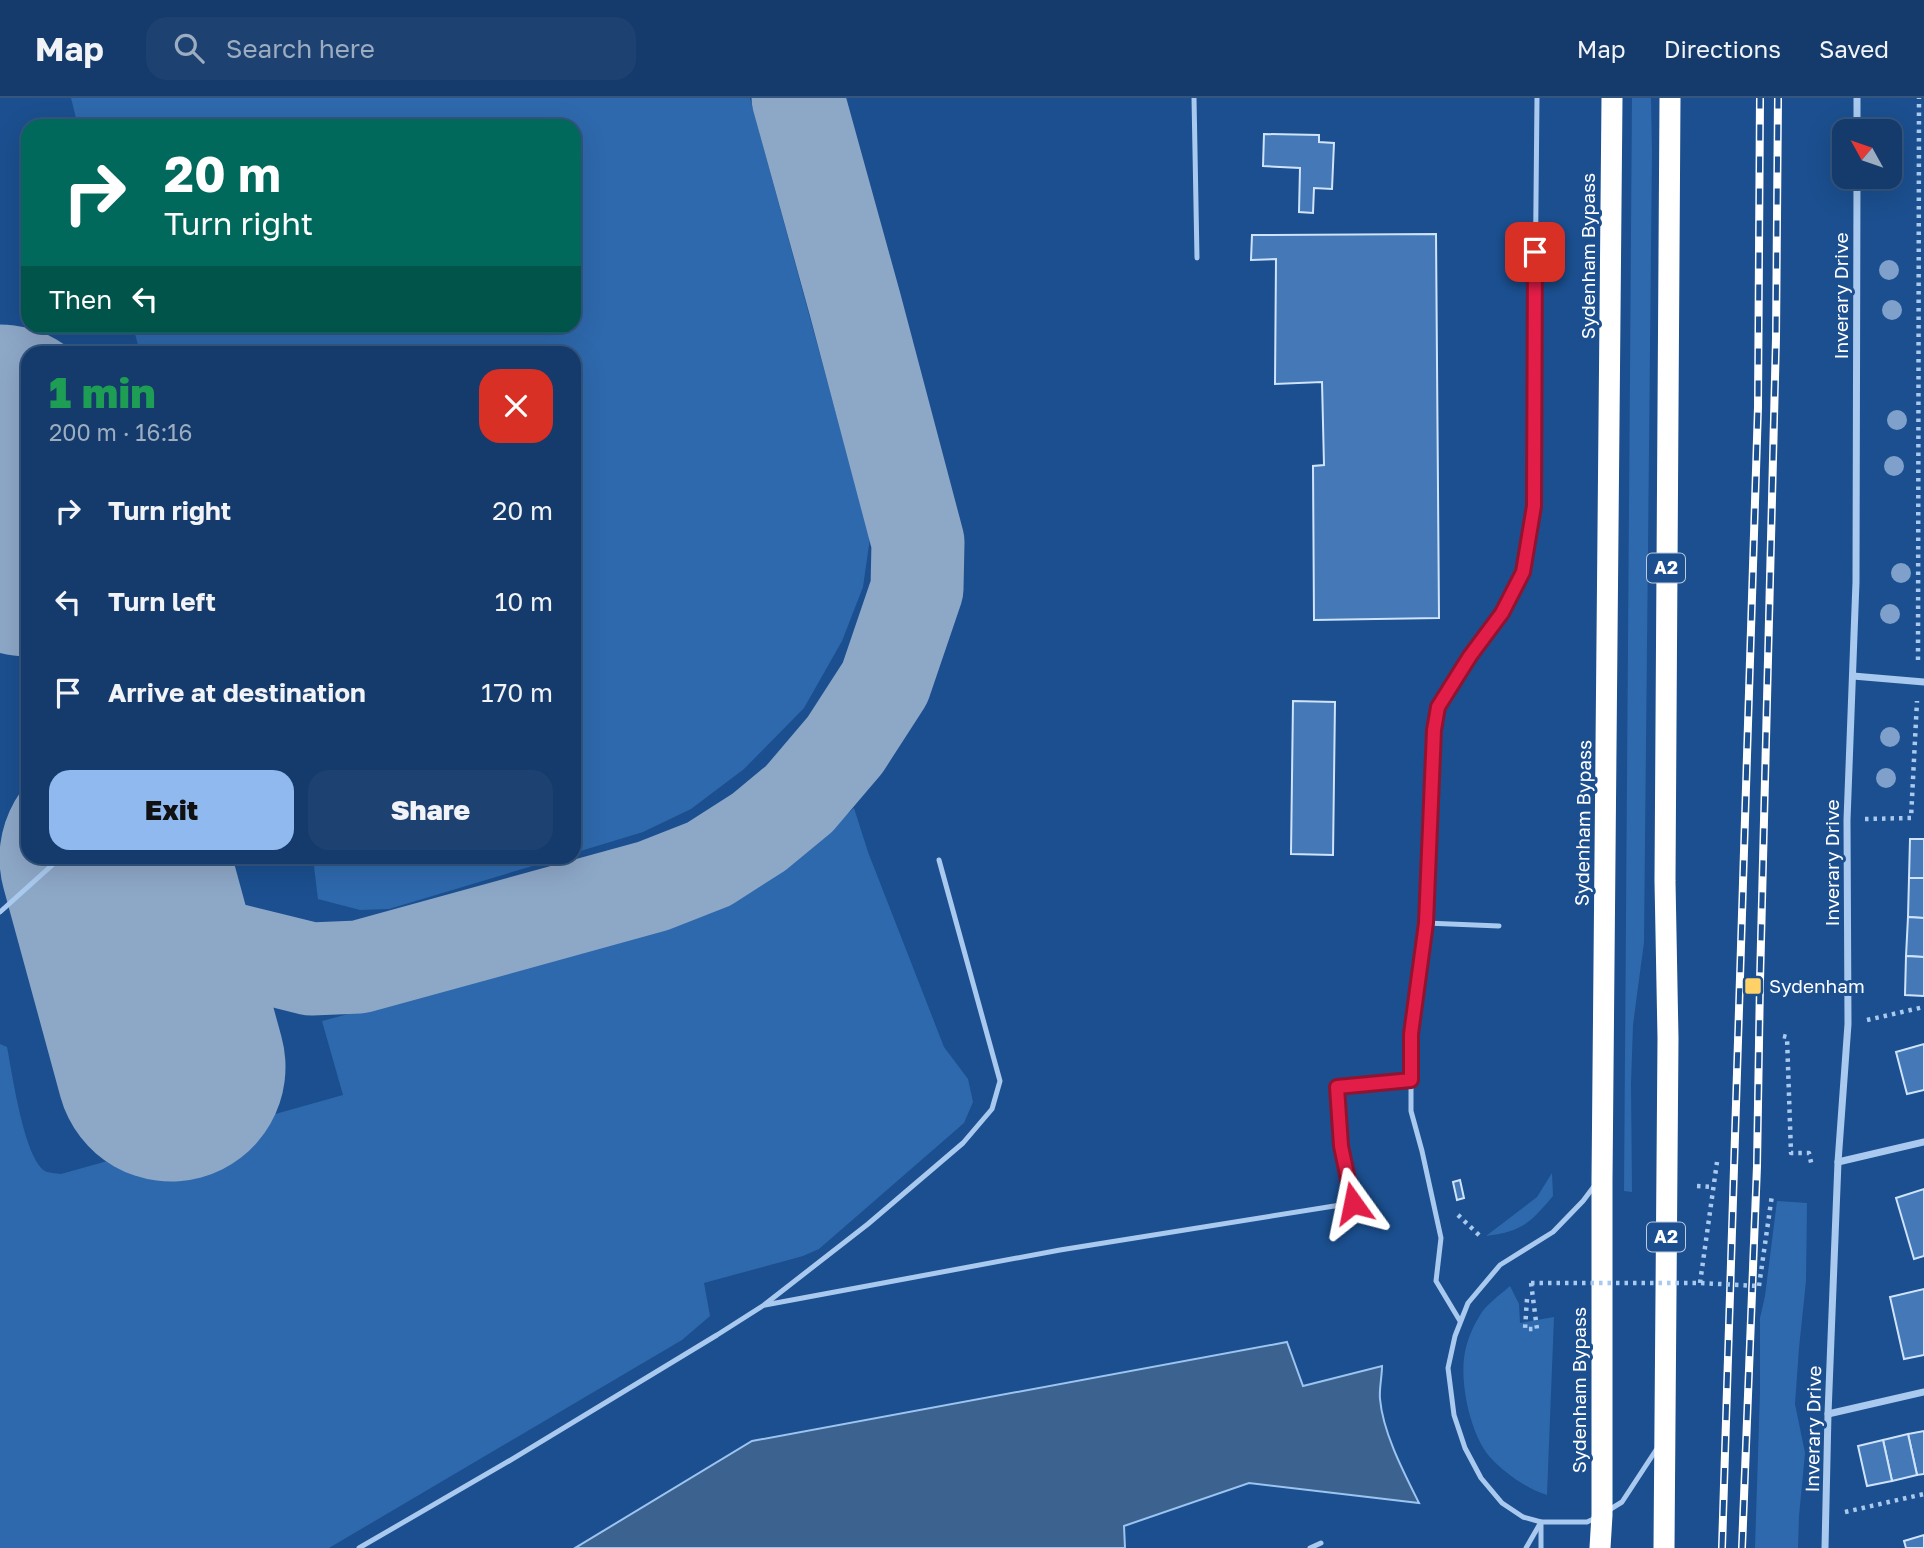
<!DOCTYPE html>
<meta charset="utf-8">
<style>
:root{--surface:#143b6b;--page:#1d4271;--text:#f1f3f6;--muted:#9dadc1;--line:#33557e;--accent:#90b9f0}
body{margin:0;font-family:"Golos Text",sans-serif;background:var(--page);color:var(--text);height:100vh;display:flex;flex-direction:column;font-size:26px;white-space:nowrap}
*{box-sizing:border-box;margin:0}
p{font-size:23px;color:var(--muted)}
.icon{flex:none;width:38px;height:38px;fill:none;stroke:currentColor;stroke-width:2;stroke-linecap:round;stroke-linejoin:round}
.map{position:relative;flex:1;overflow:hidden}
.side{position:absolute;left:21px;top:248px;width:560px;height:518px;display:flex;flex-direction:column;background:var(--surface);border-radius:21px;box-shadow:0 7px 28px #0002,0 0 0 2px var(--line)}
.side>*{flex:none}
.hud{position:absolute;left:21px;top:21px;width:560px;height:214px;border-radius:21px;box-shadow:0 7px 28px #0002,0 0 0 2px var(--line);background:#00695c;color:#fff;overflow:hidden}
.needle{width:46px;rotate:310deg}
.fabs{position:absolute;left:1832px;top:21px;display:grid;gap:14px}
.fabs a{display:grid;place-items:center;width:70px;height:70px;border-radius:14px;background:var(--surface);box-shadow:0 7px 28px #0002,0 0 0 2px var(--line);font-size:35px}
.pin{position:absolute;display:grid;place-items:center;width:60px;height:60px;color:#fff;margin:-30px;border-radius:14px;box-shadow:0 4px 10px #0006}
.me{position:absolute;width:77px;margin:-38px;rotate:348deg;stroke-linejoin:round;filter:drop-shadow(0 0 5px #0008)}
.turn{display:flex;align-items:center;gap:24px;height:147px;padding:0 28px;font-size:32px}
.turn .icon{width:91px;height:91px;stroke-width:2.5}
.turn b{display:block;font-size:49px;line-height:60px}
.then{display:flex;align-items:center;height:66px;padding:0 28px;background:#0003;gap:14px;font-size:26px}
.round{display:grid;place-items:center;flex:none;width:74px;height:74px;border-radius:21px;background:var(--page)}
.overview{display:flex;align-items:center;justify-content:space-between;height:119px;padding:0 28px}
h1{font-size:42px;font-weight:800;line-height:52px;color:#1e9e55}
.action{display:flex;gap:14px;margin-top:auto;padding:14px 28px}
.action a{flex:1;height:80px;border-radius:21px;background:var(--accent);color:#111;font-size:28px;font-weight:800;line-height:80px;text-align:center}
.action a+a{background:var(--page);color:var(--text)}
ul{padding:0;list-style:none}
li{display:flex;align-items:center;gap:21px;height:91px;padding:0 28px}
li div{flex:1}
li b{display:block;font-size:26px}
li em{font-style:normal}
header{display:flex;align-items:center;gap:42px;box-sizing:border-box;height:98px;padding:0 35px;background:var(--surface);border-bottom:2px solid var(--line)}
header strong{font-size:33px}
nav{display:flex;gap:38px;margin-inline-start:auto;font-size:24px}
.search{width:490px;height:63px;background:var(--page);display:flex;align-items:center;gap:18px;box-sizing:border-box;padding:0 24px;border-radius:21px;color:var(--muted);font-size:26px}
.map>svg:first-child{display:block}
.green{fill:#2e69ad}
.water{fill:#3c6290;stroke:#9cc4f0;stroke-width:2}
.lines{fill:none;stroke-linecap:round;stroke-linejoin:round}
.taxiway{stroke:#8da7c7;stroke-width:93}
.runway{stroke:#8da7c7;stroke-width:229}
.building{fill:#4478b7;stroke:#cfe3fa;stroke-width:2}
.path{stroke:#a9c9ee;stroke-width:4.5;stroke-dasharray:3.5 5;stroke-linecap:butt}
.lane{stroke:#a9c9ee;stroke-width:5}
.street{stroke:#a9c9ee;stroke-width:7}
.highway{stroke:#fff;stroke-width:21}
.rail-casing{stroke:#fff;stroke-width:8}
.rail{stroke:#1b4f8f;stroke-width:5;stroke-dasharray:16;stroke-linecap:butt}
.path-bridge{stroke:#a9c9ee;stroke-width:4.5;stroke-dasharray:3.5 5;stroke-linecap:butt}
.tree{fill:#7ea0ca}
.route-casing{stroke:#92132f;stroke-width:18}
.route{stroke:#e11d48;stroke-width:12}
.poi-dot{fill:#ffd166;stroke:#1b4f8f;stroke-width:2.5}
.labels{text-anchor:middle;stroke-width:6;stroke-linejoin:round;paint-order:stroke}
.shield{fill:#1b4f8f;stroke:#bbcadd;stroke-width:2}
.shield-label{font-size:18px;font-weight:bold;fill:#fff}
.street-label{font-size:19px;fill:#fff;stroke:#1b4f8f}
.poi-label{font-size:19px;fill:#fff;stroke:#1b4f8f;text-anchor:start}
</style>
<header>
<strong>Map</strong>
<div class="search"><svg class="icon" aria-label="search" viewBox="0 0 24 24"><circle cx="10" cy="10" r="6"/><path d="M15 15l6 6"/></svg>Search here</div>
<nav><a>Map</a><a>Directions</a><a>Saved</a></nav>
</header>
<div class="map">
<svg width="1924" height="1450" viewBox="0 0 1924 1450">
<rect width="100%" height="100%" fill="#1b4f8f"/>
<!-- green -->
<g class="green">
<path d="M71 0H750L870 440 863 489 842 543 804 610 744 671 691 711 643 734 574 755V256L140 255 133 228H574V28H78Z"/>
<path d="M1632 0H1651L1652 54 1644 844 1633 927 1631 986 1632 1094 1624 1093Z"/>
<path d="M854 710 868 754 944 949 968 981 973 1004 964 1025 819 1151 803 1158 704 1185 710 1218 682 1242 329 1450H0V946L7 949C12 974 24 1060 45 1073 48 1075 56 1075 61 1076L343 997 322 923 670 830 730 802 786 771Z"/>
<path d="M313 760H559L389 811 360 812 318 801Z"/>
<path d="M1552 1075 1553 1098C1530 1125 1523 1133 1486 1138L1537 1099Z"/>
<path d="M1777 1103 1807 1105 1806 1183 1799 1250 1795 1306 1805 1355 1799 1418 1798 1450H1755L1760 1294V1220L1765 1198Z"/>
<path d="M1510 1188 1519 1206 1520 1225 1554 1219 1547 1397C1527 1391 1503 1374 1489 1358 1470 1335 1459 1283 1465 1254 1467 1243 1473 1228 1479 1219 1485 1207 1500 1197 1510 1188Z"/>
</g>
<!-- water -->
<path class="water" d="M1287 1244 1303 1288 1382 1268C1382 1279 1379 1291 1380 1301 1383 1335 1404 1375 1419 1405L1249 1385 1124 1428 1125 1450H575L752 1343Z"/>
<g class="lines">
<!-- taxiway -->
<path class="taxiway" d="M127 760 140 781 179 820 226 850 311 871 359 869 653 788 709 766 759 734 799 701 845 647 885 585 917 491 918 444 855 206 798 0"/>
<!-- runway -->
<g class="runway">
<path d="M0 341 28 444"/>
<path d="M114 760 171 969"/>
</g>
</g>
<!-- building -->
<g class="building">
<path d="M1264 36 1319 37V44L1334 45 1332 91 1314 90 1313 115 1299 114 1300 70 1263 68Z"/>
<path d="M1436 136 1439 520 1314 522 1313 368 1324 367 1322 284 1275 286 1276 161 1251 162 1252 137Z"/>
<path d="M1293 603 1335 604 1333 757 1291 756Z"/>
<path d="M1910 741H1924V780H1909Z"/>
<path d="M1909 780H1924V820L1908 819Z"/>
<path d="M1908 819 1924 820V859L1906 858Z"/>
<path d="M1906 858 1924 859V898L1905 897Z"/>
<path d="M1924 946V992L1907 996 1896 954Z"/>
<path d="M1460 1082 1464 1100 1457 1102 1453 1084Z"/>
<path d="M1924 1091V1158L1914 1161 1896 1100Z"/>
<path d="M1924 1191V1257L1904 1261 1890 1199Z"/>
<path d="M1924 1333V1376L1917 1377 1908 1336Z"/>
<path d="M1908 1336 1917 1377 1892 1383 1883 1342Z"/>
<path d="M1883 1342 1892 1383 1867 1388 1858 1348Z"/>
<path d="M1924 1437V1450H1906L1904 1443Z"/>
</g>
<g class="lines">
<!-- path -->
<g class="path">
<path d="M1918 562 1919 0"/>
<path d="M1865 721 1911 720 1917 603"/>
<path d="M1867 922 1924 909"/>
<path d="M1783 938 1787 939 1791 1055H1809L1812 1069"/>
<path d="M1697 1088 1714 1089"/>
<path d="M1458 1117 1480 1138"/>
<path d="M1700 1185 1717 1064"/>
<path d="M1759 1188 1772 1097"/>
<path d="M1527 1201 1525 1231H1537L1531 1185"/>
<path d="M1845 1414 1924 1396"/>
</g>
<!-- lane -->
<g class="lane">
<path d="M1194 0 1197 160"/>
<path d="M0 814 60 760"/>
<path d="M1426 825 1499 828"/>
<path d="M1595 1087 1583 1103 1553 1134 1500 1167 1468 1205 1455 1238 1448 1270 1454 1317 1465 1350 1481 1380 1502 1405 1523 1419 1541 1424H1587L1598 1419"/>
<path d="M765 1207 1060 1152 1353 1105 1341 1048 1337 989 1411 982"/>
<path d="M1460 1223 1436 1183 1441 1140 1422 1053 1411 1013V936L1426 825 1434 632 1438 609 1470 558 1502 515 1523 474 1533 408 1537 0"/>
<path d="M1609 1412 1622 1404 1658 1349"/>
<path d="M1541 1427V1450"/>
<path d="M359 1450 509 1363 717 1237 764 1207 868 1126 963 1045 992 1011 1000 983 939 762"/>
<path d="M1310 1450 1321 1445"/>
<path d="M1526 1450 1541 1424"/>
</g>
<!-- street -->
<g class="street">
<path d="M1857 33V0"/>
<path d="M1853 578 1924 584"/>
<path d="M1838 1064 1924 1044"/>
<path d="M1828 1316 1924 1294"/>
<path d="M1825 1450 1828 1316 1838 1064 1848 926 1847 722 1856 484 1857 79"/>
</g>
<!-- highway -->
<g class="highway">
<path d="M1600 1450 1602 1417V1083L1612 0"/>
<path d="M1664 1450 1668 940 1665 783 1670 0"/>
</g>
<defs>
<g id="rail">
<path d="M1722 1450 1758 309 1760 0"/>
<path d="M1742 1450 1757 1068 1760 883 1776 240 1778 0"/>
</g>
</defs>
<!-- rail casing -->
<use href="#rail" class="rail-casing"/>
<!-- rail -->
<use href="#rail" class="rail"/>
<!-- path-bridge -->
<path class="path-bridge" d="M1531 1185H1700L1759 1188"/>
</g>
<!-- trees -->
<g class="tree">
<circle cx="1889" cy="172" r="10"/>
<circle cx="1892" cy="212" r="10"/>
<circle cx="1897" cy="322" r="10"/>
<circle cx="1894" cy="368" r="10"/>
<circle cx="1901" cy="475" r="10"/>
<circle cx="1890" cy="516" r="10"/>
<circle cx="1890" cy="639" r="10"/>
<circle cx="1886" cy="680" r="10"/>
</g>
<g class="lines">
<defs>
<path id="route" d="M1353 1105 1341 1048 1337 989 1411 982V936L1426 825 1434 632 1438 609 1470 558 1502 515 1523 474 1534 408 1535 154"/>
</defs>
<!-- route casing -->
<use href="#route" class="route-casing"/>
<!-- route -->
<use href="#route" class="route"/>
</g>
<!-- markers -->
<rect class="poi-dot" x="1744" y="879" width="18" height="18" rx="3.5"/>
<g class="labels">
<!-- shield labels -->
<g class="shield">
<rect x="1647" y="455.5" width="38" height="29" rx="5"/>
<rect x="1647" y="1124.5" width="38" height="29" rx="5"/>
</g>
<g class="shield-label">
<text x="1666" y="476">A2</text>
<text x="1666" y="1145">A2</text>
</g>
<!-- street labels -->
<g class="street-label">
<text transform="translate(1588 158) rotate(-90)" y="7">Sydenham Bypass</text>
<text transform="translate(1841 198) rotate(-90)" y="7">Inverary Drive</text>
<text transform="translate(1583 725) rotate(-89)" y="7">Sydenham Bypass</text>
<text transform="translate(1832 765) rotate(-90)" y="7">Inverary Drive</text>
<text transform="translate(1579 1292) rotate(-90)" y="7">Sydenham Bypass</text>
<text transform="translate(1813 1331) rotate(-89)" y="7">Inverary Drive</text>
</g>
<!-- poi labels -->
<g class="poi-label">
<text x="1769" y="895">Sydenham</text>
</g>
</g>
</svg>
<div class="fabs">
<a><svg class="needle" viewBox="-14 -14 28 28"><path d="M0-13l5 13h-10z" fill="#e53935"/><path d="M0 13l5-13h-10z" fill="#9dadc1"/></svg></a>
</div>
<div class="pin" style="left:1535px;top:154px;background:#d93025"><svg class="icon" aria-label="arrive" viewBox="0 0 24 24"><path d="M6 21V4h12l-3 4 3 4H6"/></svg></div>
<svg class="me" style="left:1353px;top:1105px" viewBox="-20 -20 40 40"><path d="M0-17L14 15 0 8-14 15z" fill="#e11d48" stroke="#fff" stroke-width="4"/></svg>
<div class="hud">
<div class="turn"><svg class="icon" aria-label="right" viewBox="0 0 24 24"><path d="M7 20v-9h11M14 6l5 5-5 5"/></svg><div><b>20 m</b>Turn right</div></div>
<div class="then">Then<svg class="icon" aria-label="left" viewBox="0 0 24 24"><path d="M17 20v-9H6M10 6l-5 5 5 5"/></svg></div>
</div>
<section class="side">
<div class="overview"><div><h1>1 min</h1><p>200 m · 16:16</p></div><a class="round" style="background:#d93025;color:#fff"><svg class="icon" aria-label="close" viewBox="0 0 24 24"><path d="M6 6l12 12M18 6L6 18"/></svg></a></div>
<ul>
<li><svg class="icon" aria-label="right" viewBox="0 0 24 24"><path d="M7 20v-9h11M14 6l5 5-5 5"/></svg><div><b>Turn right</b></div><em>20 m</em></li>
<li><svg class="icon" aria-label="left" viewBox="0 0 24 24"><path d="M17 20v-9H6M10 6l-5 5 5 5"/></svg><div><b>Turn left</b></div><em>10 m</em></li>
<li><svg class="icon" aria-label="arrive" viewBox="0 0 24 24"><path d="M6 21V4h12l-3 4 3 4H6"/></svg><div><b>Arrive at destination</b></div><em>170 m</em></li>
</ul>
<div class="action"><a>Exit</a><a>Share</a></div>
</section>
</div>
